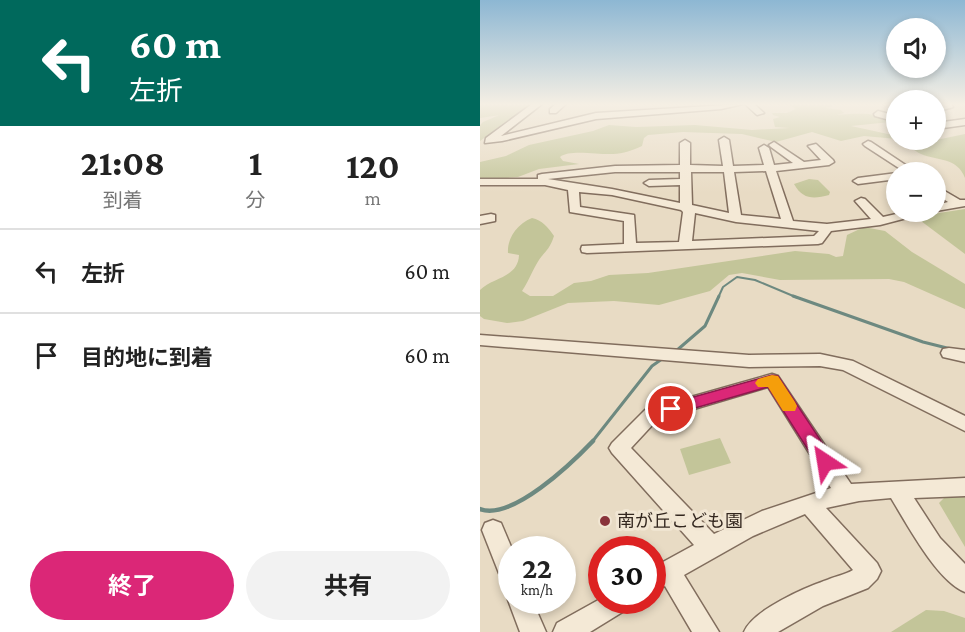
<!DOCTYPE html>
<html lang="ja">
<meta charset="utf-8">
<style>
:root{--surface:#fff;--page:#f2f2f2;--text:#222;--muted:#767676;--line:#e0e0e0;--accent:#db2777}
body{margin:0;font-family:"Crimson Pro","Noto Sans JP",serif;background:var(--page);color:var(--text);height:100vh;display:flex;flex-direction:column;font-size:22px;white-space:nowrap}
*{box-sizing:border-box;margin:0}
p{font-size:20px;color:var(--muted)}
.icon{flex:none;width:33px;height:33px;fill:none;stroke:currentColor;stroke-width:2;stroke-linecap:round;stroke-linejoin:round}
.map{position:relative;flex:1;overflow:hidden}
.drawer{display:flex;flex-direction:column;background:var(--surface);width:480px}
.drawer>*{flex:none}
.guide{background:#00695c;color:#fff;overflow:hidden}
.fabs{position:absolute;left:406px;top:18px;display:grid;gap:12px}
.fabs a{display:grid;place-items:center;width:60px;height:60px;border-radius:50%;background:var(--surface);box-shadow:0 3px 9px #0003;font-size:30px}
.speed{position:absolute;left:18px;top:536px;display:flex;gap:12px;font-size:30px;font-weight:700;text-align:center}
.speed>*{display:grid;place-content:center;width:78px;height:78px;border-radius:50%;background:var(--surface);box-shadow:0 3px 9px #0003;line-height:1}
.speed small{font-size:15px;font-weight:400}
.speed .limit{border:9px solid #d22;background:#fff;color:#111}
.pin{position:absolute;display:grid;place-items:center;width:51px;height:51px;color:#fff;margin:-26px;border:3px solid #fff;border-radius:50%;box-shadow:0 2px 6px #0007}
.me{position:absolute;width:66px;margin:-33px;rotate:327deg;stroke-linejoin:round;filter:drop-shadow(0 0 4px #0008)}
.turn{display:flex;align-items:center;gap:21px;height:126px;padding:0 30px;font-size:27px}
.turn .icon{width:78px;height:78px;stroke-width:2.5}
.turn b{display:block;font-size:42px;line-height:51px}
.eta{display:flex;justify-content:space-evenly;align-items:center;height:102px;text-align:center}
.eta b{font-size:36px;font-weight:700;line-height:42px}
.cta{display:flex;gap:12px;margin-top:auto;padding:12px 30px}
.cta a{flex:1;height:69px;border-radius:36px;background:var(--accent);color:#fff;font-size:24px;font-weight:700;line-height:69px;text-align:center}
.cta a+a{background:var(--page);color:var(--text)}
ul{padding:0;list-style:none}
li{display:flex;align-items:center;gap:18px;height:84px;padding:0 30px;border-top:2px solid var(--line)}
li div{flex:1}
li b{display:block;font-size:22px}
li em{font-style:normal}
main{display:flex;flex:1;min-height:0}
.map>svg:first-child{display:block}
.green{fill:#c3c599}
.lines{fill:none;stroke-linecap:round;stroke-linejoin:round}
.stream-far2{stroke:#6d8980;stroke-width:2}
.stream-far1{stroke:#6d8980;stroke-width:3}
.stream{stroke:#6d8980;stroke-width:4.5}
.minor-casing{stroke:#816d5d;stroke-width:3}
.minor{fill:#f4e9d6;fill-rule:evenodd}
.route{fill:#db2777;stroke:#8e194d;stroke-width:1.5}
.slow{fill:#f59e0b}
.poi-dot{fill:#89333a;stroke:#f1e6d3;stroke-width:2}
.labels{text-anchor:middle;stroke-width:6;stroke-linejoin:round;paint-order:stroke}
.near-poi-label{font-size:18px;fill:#33271f;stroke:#f1e6d3;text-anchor:start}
</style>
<main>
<section class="drawer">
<div class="guide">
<div class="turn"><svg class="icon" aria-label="left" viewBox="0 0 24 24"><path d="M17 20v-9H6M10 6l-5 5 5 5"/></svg><div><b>60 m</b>左折</div></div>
</div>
<div class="eta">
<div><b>21:08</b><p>到着</p></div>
<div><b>1</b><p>分</p></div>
<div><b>120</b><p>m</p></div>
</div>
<ul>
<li><svg class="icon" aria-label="left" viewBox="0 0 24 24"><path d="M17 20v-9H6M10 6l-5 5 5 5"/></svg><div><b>左折</b></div><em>60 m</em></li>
<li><svg class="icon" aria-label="arrive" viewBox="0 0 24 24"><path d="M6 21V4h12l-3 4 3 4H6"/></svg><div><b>目的地に到着</b></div><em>60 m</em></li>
</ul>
<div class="cta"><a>終了</a><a>共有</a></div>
</section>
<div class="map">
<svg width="485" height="632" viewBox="0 0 485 632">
<rect width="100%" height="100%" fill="#e8dbc4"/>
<!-- green -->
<g class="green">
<path d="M0 104 44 105 51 104 0 141V125L3 122 38 107 20 115 0 118Z"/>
<path d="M307 104H351L352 107 345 108 361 110 364 113 356 115C373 114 397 111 410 122L371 126 417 136V139L384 136 361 141 332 132 296 142 262 134 203 132 168 135 164 138 162 146C153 150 143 154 133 154 120 155 89 149 80 157L83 161 99 164 59 169 38 177 0 180V162L26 156 49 145 113 131 129 125 156 127 215 125 272 130 310 128 295 127 293 119 300 117 293 115 292 113H307L316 109Z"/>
<path d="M485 134V178C477 157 458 161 441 154 434 151 427 144 421 140H456Z"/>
<path d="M329 179 338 180 350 192 349 195C334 199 323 200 314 184Z"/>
<path d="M485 209V254L441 221 440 216Z"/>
<path d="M52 218C62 220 68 227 74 236 69 252 62 253 56 265 51 274 48 282 42 291L50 296H73L94 283 111 281 129 275 168 273 315 251 349 254 356 257 363 256 367 235 384 227 405 231 432 252 485 284V309L424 282 409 279 300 280 262 273 249 275 230 291 179 305 134 301 88 303 43 321 27 323 4 319 0 316V290C13 277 38 278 39 255L28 253C27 238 37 224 52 218Z"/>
<path d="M240 438 251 463 209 475 200 449Z"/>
<path d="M485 495V547L459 503 464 498Z"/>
<path d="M446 610 464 611 485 618V632H411Z"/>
</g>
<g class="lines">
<!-- stream-far2 -->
<path class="stream-far2" d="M238 298 243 287 257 277 275 280 318 298"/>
<!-- stream-far1 -->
<g class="stream-far1">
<path d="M313 296 443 342 471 349"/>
<path d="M196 351 225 326 239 296"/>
<path d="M112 442 172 366 182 359"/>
</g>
<!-- stream -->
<path class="stream" d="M0 509C32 521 92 463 113 441"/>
<defs>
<g id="minor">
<path d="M52 104H62L21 136 116 113 263 104 241 109 116 119 22 141 5 143 6 138Z"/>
<path d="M76 104H86L76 113H70V109Z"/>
<path d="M265 104H274L284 113 277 115Z"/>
<path d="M463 104H471L473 107 456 112V106Z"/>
<path d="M398 111 417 116V122L395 116 394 114Z"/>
<path d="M485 119V125L456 129V123Z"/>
<path d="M244 137 249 140 253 166 284 165 279 148 284 145 289 148 294 165 313 163 291 147 289 145 294 142 324 162 341 160 328 146 336 144 353 160 354 162 349 165 296 171 313 221 347 224 391 219 375 201 381 198 385 199 403 217 425 212H444L442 214 400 225 351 231 342 243 338 244 107 253 102 252 101 249 102 246 144 244V221L90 212 88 190 65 185H0V179H58V175L62 174 135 166 200 165V143L205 140 210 143V165L243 166 239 140ZM286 171 301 219 261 215 254 172ZM135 172H200V179L169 180 164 183 169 186 200 185V203L132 189 68 179ZM211 172H244L249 213 212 205ZM99 192 132 195 201 210 203 212 199 242 156 243 154 215 100 207ZM215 213 256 222 339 231 334 236 212 241Z"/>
<path d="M388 141 391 142 436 172H425L385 146 383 144Z"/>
<path d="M417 173V179L378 184 373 181 378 178Z"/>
<path d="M456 186 480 200H485V206L456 211V205L468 202 456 194Z"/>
<path d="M11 214 15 215V221L0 224V216Z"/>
<path d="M0 335 269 355 340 354 373 361 485 416V431L363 370 340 366 269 367 0 345Z"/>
<path d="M469 348 485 350V362L463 357 461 353 463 349Z"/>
<path d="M292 374 298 376 371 484 485 478V496L434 498 460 538 485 564V592C457 581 427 524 411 498L379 501 346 508 397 563 401 571 397 579 388 588 343 606 298 632H264C273 610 324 588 347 580 355 576 365 575 373 570L325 514 273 536 204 575 239 632H212L185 586 172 592V568L214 545 132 453 129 448 132 443 165 410ZM288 387 351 488 282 511 234 534 151 448 177 420Z"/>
<path d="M13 520 21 523 32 549V589L24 586 2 530 5 523Z"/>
<path d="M32 592V600H52L66 632H40L28 600Z"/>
<path d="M122 598V600H153L149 608 110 632H73L77 623Z"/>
</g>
</defs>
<!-- minor casing -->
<use href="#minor" class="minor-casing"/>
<!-- minor -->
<use href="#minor" class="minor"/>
</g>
<!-- sky -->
<linearGradient id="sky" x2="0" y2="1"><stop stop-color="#8db7d3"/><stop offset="0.54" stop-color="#f5efe4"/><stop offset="1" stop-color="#f5efe4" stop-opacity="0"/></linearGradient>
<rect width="485" height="193" fill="url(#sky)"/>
<!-- route -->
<path class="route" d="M292 375 298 376 351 456 354 462 351 467 345 469 339 467 288 387 191 415 185 414 183 409 185 405Z"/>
<!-- slow -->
<path class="slow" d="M292 375 298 376 315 402 317 406 315 411H303L288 387H278L275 383 278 379Z"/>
<!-- markers -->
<circle class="poi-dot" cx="125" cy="521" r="6"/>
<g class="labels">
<!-- near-poi labels -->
<g class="near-poi-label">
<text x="137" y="527">南が丘こども園</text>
</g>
</g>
</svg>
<div class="fabs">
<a><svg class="icon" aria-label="sound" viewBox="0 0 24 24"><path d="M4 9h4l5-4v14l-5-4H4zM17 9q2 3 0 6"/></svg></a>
<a>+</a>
<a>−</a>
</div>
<div class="speed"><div>22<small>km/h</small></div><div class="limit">30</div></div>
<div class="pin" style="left:191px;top:409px;background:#d93025"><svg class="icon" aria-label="arrive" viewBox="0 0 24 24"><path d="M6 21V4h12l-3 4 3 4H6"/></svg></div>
<svg class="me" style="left:345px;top:462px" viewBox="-20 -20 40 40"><path d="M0-17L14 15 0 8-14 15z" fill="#db2777" stroke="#fff" stroke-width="4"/></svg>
</div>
</main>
